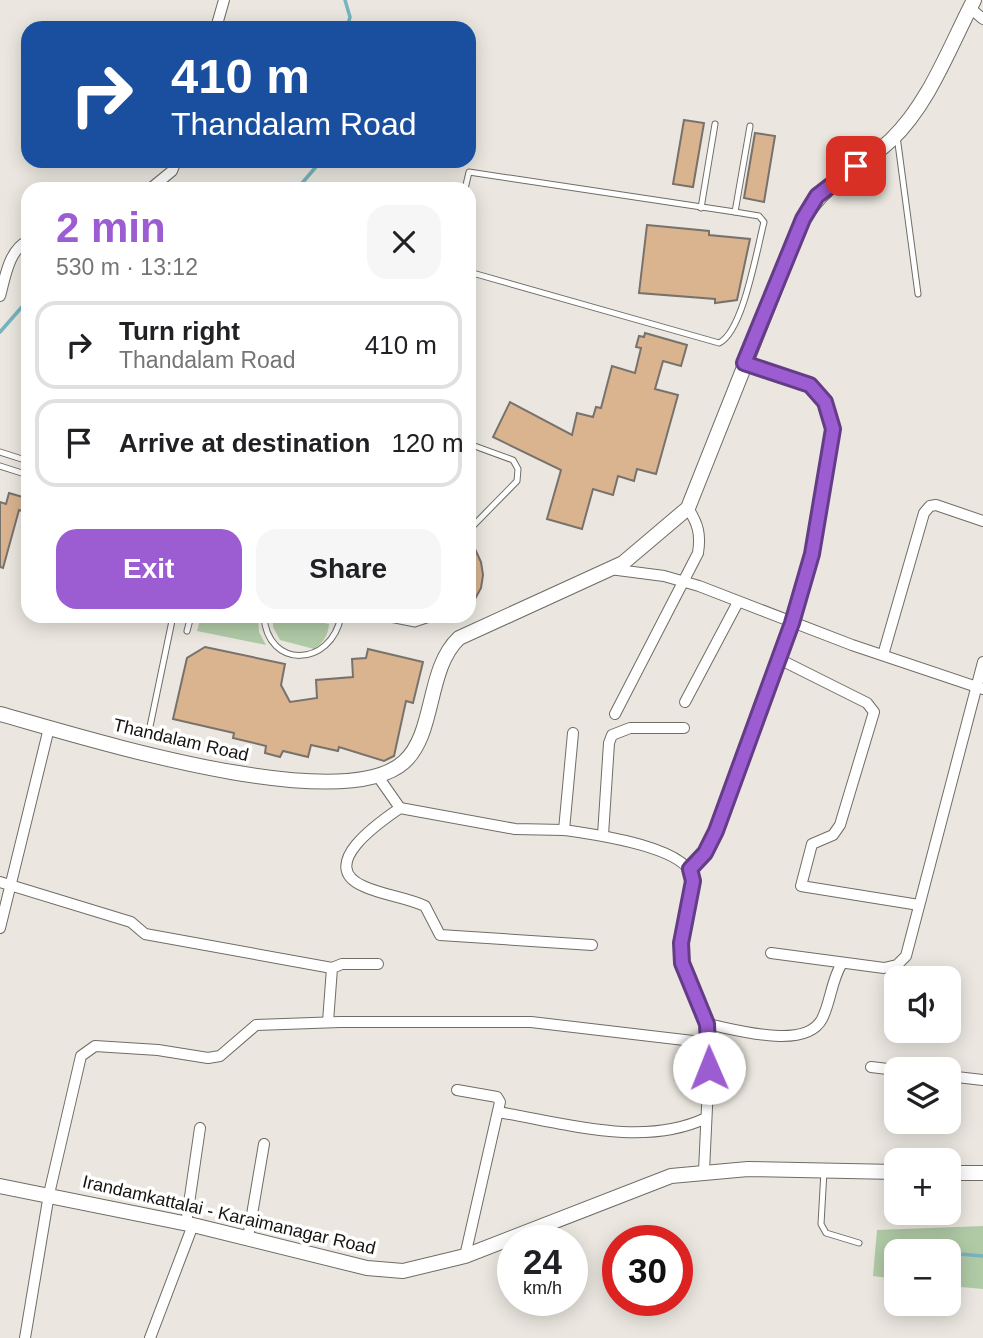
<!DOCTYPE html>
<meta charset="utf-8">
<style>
:root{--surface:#fff;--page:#f6f6f6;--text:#202124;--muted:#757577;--line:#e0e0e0;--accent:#9c5cd2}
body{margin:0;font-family:Arial,sans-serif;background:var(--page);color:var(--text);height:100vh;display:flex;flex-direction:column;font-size:26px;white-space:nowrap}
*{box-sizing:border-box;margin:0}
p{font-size:23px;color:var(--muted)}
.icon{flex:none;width:38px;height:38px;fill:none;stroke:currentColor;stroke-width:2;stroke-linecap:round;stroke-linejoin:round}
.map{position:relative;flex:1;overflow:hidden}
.panel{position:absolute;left:21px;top:182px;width:455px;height:441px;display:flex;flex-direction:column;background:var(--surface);border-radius:21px;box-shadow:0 4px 18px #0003}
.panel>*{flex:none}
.guide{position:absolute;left:21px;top:21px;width:455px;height:147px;border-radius:21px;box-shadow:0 4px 18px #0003;background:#1a4fa0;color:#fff;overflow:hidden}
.fabs{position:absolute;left:884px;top:966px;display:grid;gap:14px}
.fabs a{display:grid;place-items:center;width:77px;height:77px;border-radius:14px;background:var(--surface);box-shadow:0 4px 18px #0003;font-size:35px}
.speed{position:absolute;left:497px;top:1225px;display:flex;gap:14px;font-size:35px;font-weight:700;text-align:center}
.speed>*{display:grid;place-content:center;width:91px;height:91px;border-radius:50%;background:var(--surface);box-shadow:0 4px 18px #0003;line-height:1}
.speed small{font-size:18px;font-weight:400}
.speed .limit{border:10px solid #d22;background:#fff;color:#111}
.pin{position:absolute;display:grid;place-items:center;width:60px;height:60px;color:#fff;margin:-30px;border-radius:14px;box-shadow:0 4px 10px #0006}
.me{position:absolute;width:77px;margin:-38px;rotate:359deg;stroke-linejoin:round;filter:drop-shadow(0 0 5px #0008)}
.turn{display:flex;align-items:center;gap:24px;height:147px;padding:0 35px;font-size:32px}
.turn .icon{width:91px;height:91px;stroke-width:2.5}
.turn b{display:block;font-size:49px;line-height:60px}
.round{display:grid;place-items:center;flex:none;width:74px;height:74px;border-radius:21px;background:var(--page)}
.headline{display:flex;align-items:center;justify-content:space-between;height:119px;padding:0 35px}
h1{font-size:42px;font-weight:700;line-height:52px;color:var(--accent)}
.cta{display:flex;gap:14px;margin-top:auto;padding:14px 35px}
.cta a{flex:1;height:80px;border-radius:21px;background:var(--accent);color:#fff;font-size:28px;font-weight:700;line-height:80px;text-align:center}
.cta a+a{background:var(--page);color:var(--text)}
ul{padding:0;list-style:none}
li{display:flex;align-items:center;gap:21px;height:88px;margin:0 14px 10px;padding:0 21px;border:4px solid var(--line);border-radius:21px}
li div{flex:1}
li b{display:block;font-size:26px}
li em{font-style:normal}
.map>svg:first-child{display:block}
.green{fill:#b0caa6}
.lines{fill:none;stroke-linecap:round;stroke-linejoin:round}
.stream{stroke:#76b4bf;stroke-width:3.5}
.building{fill:#dab38f;stroke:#78726d;stroke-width:2}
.service-casing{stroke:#706d66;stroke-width:7}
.minor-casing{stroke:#706d66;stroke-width:12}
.tertiary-casing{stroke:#706d66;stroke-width:16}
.service{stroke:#fff;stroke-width:5}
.minor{stroke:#fff;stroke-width:10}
.tertiary{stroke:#fff;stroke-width:14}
.route-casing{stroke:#653c88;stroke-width:18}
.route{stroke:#9c5cd2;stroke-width:12}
.labels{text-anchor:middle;stroke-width:7;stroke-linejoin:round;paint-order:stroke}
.street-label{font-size:18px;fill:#151411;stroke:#fff}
</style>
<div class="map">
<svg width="983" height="1338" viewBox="0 0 983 1338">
<rect width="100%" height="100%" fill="#ebe7e0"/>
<!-- green -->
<g class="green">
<path d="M201 616H258L259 632 266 645 197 631Z"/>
<path d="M273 616H295L329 624C328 635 324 642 314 649L280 640 273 627Z"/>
<path d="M983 1226V1289L949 1286 948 1251H896V1279L873 1276 877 1230Z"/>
</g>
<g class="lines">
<!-- stream -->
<g class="stream">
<path d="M345 0 350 17 347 28"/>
<path d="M297 189 321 161"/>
<path d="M0 332 28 300"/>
<path d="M916 1249 935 1251"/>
<path d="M948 1253 983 1256"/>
</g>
</g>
<!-- building -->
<g class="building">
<path d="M684 120 704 123 693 187 673 184Z"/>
<path d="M755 133 775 136 764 202 744 198Z"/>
<path d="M647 225 709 231V235L750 239 737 300 715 303V299L639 293Z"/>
<path d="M645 333 687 345 681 366 663 361 655 389 678 395 656 474 637 469 634 481 618 476 613 495 593 489 582 529 547 519 561 470 493 437 510 402 572 435 577 413 593 417 596 407 601 408 612 366 635 373 641 348 636 347 639 336 644 337Z"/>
<path d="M9 493 26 498 22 511 19 510 3 568 0 567V502L6 504Z"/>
<path d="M469 536 481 562 483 575 481 588 469 610Z"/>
<path d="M205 647 285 664 281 685 290 702 317 698 316 680 353 677 352 659 366 658 368 649 423 662 413 703 406 701 394 756 384 761 339 747 338 751 311 745 308 757 283 751 280 757 265 753 266 746 233 738 234 733 173 719 187 658Z"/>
</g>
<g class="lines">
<defs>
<g id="service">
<path d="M897 136 918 294"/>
<path d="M465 189 469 172 735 212 759 216 764 222C757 249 743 332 719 343L469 272"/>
<path d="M701 208 715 124"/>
<path d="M735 212 750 126"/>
<path d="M469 444 513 460 518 469 517 481 469 530"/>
<path d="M0 452 28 461"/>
<path d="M0 466 28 475"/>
<path d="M264 616C267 669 331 668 341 616"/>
<path d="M375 616 415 624 427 620"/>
<path d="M187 631 191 616"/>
<path d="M148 736 173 616"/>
<path d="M824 1171 821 1224 826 1233 859 1243"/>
</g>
<g id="minor">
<path d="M970 8 983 19"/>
<path d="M216 28 224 0"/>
<path d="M150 189 172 171 176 161"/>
<path d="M0 296C5 278 9 249 28 241"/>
<path d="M610 569 664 576 699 586 852 645 983 689"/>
<path d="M883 655 924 513 930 506 936 505 983 521"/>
<path d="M779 659 867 703 874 712 840 825 833 835 812 844 801 886 919 905"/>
<path d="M685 702 738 602"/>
<path d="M615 714 698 553C701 534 698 524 688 508"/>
<path d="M573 733 564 830 515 829 400 808C381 821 316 865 363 886 382 895 405 897 425 906L440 935 592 945"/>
<path d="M379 778 400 808"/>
<path d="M564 830C592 834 692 847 693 881 694 908 679 934 682 961 685 989 706 1014 710 1043L704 1171"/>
<path d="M603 835 609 743 612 735 630 728H684"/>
<path d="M690 869 705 853 716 831 792 623 812 554 833 429 825 402 810 385 744 363"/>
<path d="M0 882 131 922 145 934 332 968"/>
<path d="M0 928 49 728"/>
<path d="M771 953 884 968 897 965 906 956 983 662"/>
<path d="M328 1022 332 968 342 964H378"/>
<path d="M707 1024C735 1029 805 1051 822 1019 831 1001 831 981 842 963"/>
<path d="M871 1067 896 1070"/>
<path d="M948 1076 983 1080"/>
<path d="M457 1090 497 1097 500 1102 465 1256"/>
<path d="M498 1112C564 1123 643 1148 706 1118"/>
<path d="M186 1224 200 1128"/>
<path d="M248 1238 264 1144"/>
<path d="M25 1338 49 1194 81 1056 95 1046 158 1050 208 1058 220 1056 256 1025 340 1022H531L710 1043"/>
<path d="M150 1338 193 1225"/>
</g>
<g id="tertiary">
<path d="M0 714C80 736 340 819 404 762 436 733 426 669 459 638L623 563 688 508 803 219C829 178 858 171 891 140 929 104 950 46 974 0"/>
<path d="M948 1173H983"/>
<path d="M0 1186 193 1225 367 1268 403 1271 465 1256 671 1176 748 1169 896 1172"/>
</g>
</defs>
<!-- service casing -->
<use href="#service" class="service-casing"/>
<!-- minor casing -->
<use href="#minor" class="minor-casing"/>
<!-- tertiary casing -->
<use href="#tertiary" class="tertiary-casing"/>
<!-- service -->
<use href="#service" class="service"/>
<!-- minor -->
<use href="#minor" class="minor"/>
<!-- tertiary -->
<use href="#tertiary" class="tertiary"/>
</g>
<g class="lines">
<defs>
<path id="route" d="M709 1068 707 1024 682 963 681 943 693 881 690 869 705 853 716 831 792 623 812 554 833 429 825 402 810 385 744 363 803 219 817 196 856 166"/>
</defs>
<!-- route casing -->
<use href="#route" class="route-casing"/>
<!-- route -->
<use href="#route" class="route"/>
</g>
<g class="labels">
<!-- street labels -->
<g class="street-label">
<text transform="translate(181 740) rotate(13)" y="6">Thandalam Road</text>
<text transform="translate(229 1215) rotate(13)" y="6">Irandamkattalai - Karaimanagar Road</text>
</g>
</g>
</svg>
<div class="fabs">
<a><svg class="icon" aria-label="sound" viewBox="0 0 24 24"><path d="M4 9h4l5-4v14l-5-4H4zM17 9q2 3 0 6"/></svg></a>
<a><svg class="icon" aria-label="layers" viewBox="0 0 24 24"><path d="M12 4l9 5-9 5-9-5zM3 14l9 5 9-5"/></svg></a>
<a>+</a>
<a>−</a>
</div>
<div class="speed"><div>24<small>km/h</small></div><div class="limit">30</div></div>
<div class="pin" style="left:856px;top:166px;background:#d93025"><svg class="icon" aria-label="arrive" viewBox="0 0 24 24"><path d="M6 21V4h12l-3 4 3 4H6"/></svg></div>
<svg class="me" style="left:709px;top:1068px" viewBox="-20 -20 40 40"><circle r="19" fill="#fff"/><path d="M0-13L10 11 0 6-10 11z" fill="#9c5cd2"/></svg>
<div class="guide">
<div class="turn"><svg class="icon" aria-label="right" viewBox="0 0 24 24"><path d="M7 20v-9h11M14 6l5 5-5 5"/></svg><div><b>410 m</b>Thandalam Road</div></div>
</div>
<section class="panel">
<div class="headline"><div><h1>2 min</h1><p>530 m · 13:12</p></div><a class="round"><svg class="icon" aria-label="close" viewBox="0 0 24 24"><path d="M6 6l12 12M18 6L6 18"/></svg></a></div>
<ul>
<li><svg class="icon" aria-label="right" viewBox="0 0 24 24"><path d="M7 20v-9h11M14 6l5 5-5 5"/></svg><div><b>Turn right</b><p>Thandalam Road</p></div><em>410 m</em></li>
<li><svg class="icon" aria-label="arrive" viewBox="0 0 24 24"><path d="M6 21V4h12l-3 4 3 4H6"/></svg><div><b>Arrive at destination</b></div><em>120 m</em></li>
</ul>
<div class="cta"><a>Exit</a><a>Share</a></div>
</section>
</div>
